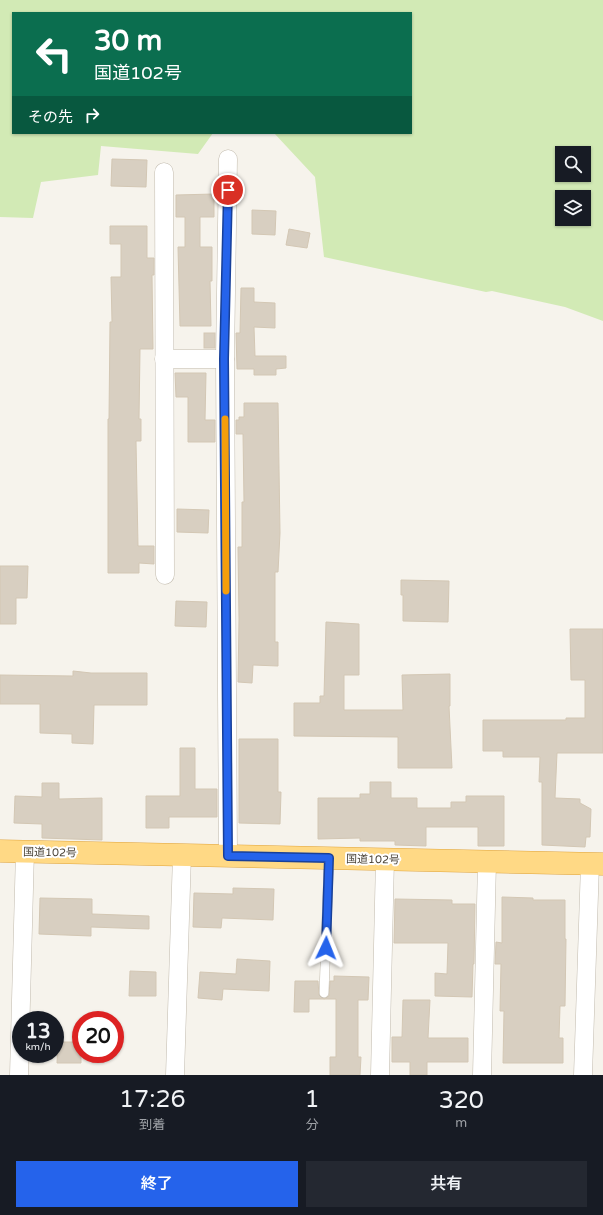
<!DOCTYPE html>
<html lang="ja">
<meta charset="utf-8">
<style>
:root{--surface:#171b24;--page:#242831;--text:#f1f3f6;--muted:#9ea1a6;--accent:#2563eb}
body{margin:0;font-family:"Varela Round","Noto Sans JP",sans-serif;background:var(--page);color:var(--text);height:100vh;display:flex;flex-direction:column;font-size:15px;white-space:nowrap}
*{box-sizing:border-box;margin:0}
p{font-size:13px;color:var(--muted)}
.icon{flex:none;width:22px;height:22px;fill:none;stroke:currentColor;stroke-width:2;stroke-linecap:round;stroke-linejoin:round}
.map{position:relative;height:1075px;overflow:hidden}
.details{display:flex;flex-direction:column;background:var(--surface);flex:1}
.details>*{flex:none}
.banner{position:absolute;left:12px;top:12px;width:400px;height:122px;border-radius:0px;box-shadow:0 1px 3px #0004;background:#0b6e4f;color:#fff;overflow:hidden}
.fabs{position:absolute;left:555px;top:146px;display:grid;gap:8px}
.fabs a{display:grid;place-items:center;width:36px;height:36px;border-radius:0px;background:var(--surface);box-shadow:0 1px 3px #0004;font-size:20px}
.speed{position:absolute;left:12px;top:1011px;display:flex;gap:8px;font-size:20px;font-weight:700;text-align:center}
.speed>*{display:grid;place-content:center;width:52px;height:52px;border-radius:50%;background:var(--surface);box-shadow:0 1px 3px #0004;line-height:1}
.speed small{font-size:10px;font-weight:400}
.speed .limit{border:6px solid #d22;background:#fff;color:#111}
.pin{position:absolute;display:grid;place-items:center;width:34px;height:34px;color:#fff;margin:-17px;border:2px solid #fff;border-radius:50%;box-shadow:0 1px 4px #0007}
.me{position:absolute;width:44px;margin:-22px;rotate:2deg;stroke-linejoin:round;filter:drop-shadow(0 0 3px #0008)}
.turn{display:flex;align-items:center;gap:14px;height:84px;padding:0 16px;font-size:18px}
.turn .icon{width:52px;height:52px;stroke-width:2.5}
.turn b{display:block;font-size:28px;line-height:34px}
.then{display:flex;align-items:center;height:38px;padding:0 16px;background:#0003;gap:8px;font-size:15px}
.eta{display:flex;justify-content:space-evenly;align-items:center;height:68px;text-align:center}
.eta b{font-size:24px;font-weight:600;line-height:28px}
.button{display:flex;gap:8px;margin-top:auto;padding:8px 16px}
.button a{flex:1;height:46px;border-radius:0px;background:var(--accent);color:#fff;font-size:16px;font-weight:600;line-height:46px;text-align:center}
.button a+a{background:var(--page);color:var(--text)}
.map>svg:first-child{display:block}
.green{fill:#d2eab5;fill-rule:evenodd}
.building{fill:#d8cfc1;stroke:#d3c7b4}
.lines{fill:none;stroke-linecap:round;stroke-linejoin:round}
.service-casing{stroke:#c2bbae;stroke-width:10}
.minor-casing{stroke:#c2bbae;stroke-width:19}
.trunk-casing{stroke:#e0a43c;stroke-width:23}
.service{stroke:#fff;stroke-width:9}
.minor{stroke:#fff;stroke-width:18}
.trunk{stroke:#ffd985;stroke-width:22}
.route-casing{stroke:#184099;stroke-width:10}
.route{stroke:#2563eb;stroke-width:7}
.slow{stroke:#f59e0b;stroke-width:7}
.labels{text-anchor:middle;stroke-width:4;stroke-linejoin:round;paint-order:stroke}
.street-label{font-size:11px;fill:#4b4439;stroke:#fff}
</style>
<div class="map">
<svg width="603" height="1075" viewBox="0 0 603 1075">
<rect width="100%" height="100%" fill="#f6f3ec"/>
<!-- green -->
<path class="green" d="M0 0H603V321L565 307 492 291 486 292 324 257 315 177 274 133H411V13H13V133H213L198 154 101 146 98 175 41 182 33 218 0 217ZM562 153H584V175H562ZM562 197H584V219H562Z"/>
<!-- building -->
<g class="building">
<path d="M112 159 147 160 146 187 111 186Z"/>
<path d="M214 194V217H200V247H212V281H210L211 326H180L178 247H185V217H176V195Z"/>
<path d="M252 210 276 211 275 235 252 234Z"/>
<path d="M110 226H147V258H154V275H152L153 349H140L139 419H141V441H136L138 546H154V564L139 563V573H108V419H109L110 322H112L111 277H121V244H110Z"/>
<path d="M289 229 310 233 307 248 286 245Z"/>
<path d="M241 288H254V302L275 303V328L254 327 255 356H286V368L276 369V375H254V369H237L236 333H240Z"/>
<rect x="204" y="333" width="11" height="15"/>
<path d="M175 373H206L205 420H215V442H188V397H176Z"/>
<path d="M244 403H278L280 533 278 572H275V642H278V666L253 665 252 683 238 682 239 619 238 547H242V502H244L243 434H236V420H239V417H244Z"/>
<path d="M177 509 209 510 208 533 177 532Z"/>
<path d="M0 566H28L27 598H16V624H0Z"/>
<path d="M401 580 449 581 448 622 403 621V595H401Z"/>
<path d="M176 601 207 602 206 627 175 626Z"/>
<path d="M326 622 359 624V675H344V710H403L402 675 450 674V706H449L452 768H398V737L294 736V703H320V696H324Z"/>
<path d="M570 629H603V753H557L555 798 580 799V803L591 809 590 837H586L585 847 542 845V782H539L540 757H503V751H483V720H566V718H585V680H571Z"/>
<path d="M73 671 91 673H147V705H94L93 744 72 743V734L40 733V704H0V675L73 676Z"/>
<path d="M239 739H278V792H281L280 824 239 823Z"/>
<path d="M180 748H195V789H217V817H169V828H146V796H180Z"/>
<path d="M370 782H391V798H417V808H451V802H466V796H504V846H478V827H426V846L395 845V841H360V838L318 839V798H360V794H370Z"/>
<path d="M42 783H59V799L102 798V840L42 838V824L14 823 15 796 42 797Z"/>
<path d="M233 888 274 889 273 920 222 918 221 928 193 927 194 893 233 894Z"/>
<path d="M502 897 533 898V900H565V939H566L565 1006H560L559 1038H563V1063H503L504 1011H500L501 964H495L496 942 502 943Z"/>
<path d="M40 898 92 899V914L149 916V929L91 927V936L39 934Z"/>
<path d="M395 899 452 900V904H475L474 964H473L472 997 435 996V973L447 974 448 943H394Z"/>
<path d="M237 959 270 961 269 991 223 989 222 1000 198 998 200 972 236 974Z"/>
<path d="M130 971 156 972V996H129Z"/>
<path d="M334 976 369 977 368 1000H358V1057H361L360 1075H330V1057H336V999H309V1012H294L295 981H318L319 995 324 999 329 996 330 981H334Z"/>
<path d="M403 1000H430L428 1038H468V1062H427V1075H410V1062H392V1037H402Z"/>
<path d="M58 1042H81V1063H57Z"/>
</g>
<g class="lines">
<defs>
<path id="service" d="M324 993 329 858"/>
<g id="minor">
<path d="M164 172 165 575"/>
<path d="M164 359H225"/>
<path d="M228 856 225 359 228 159"/>
<path d="M19 1075 25 851"/>
<path d="M175 1075 182 855"/>
<path d="M380 1075 385 859"/>
<path d="M482 1075 487 862"/>
<path d="M583 1075 590 864"/>
</g>
<path id="trunk" d="M0 851 603 864"/>
</defs>
<!-- service casing -->
<use href="#service" class="service-casing"/>
<!-- minor casing -->
<use href="#minor" class="minor-casing"/>
<!-- trunk casing -->
<use href="#trunk" class="trunk-casing"/>
<!-- service -->
<use href="#service" class="service"/>
<!-- minor -->
<use href="#minor" class="minor"/>
<!-- trunk -->
<use href="#trunk" class="trunk"/>
</g>
<g class="lines">
<defs>
<path id="route" d="M228 190 224 359 228 856 329 858 326 948"/>
</defs>
<!-- route casing -->
<use href="#route" class="route-casing"/>
<!-- route -->
<use href="#route" class="route"/>
<!-- slow -->
<path class="slow" d="M225 419 226 591"/>
</g>
<g class="labels">
<!-- street labels -->
<g class="street-label">
<text transform="translate(50 852) rotate(1)" y="4">国道102号</text>
<text transform="translate(373 859) rotate(1)" y="4">国道102号</text>
</g>
</g>
</svg>
<div class="fabs">
<a><svg class="icon" aria-label="search" viewBox="0 0 24 24"><circle cx="10" cy="10" r="6"/><path d="M15 15l6 6"/></svg></a>
<a><svg class="icon" aria-label="layers" viewBox="0 0 24 24"><path d="M12 4l9 5-9 5-9-5zM3 14l9 5 9-5"/></svg></a>
</div>
<div class="speed"><div>13<small>km/h</small></div><div class="limit">20</div></div>
<div class="pin" style="left:228px;top:190px;background:#d93025"><svg class="icon" aria-label="arrive" viewBox="0 0 24 24"><path d="M6 21V4h12l-3 4 3 4H6"/></svg></div>
<svg class="me" style="left:326px;top:948px" viewBox="-20 -20 40 40"><path d="M0-17L14 15 0 8-14 15z" fill="#2563eb" stroke="#fff" stroke-width="4"/></svg>
<div class="banner">
<div class="turn"><svg class="icon" aria-label="left" viewBox="0 0 24 24"><path d="M17 20v-9H6M10 6l-5 5 5 5"/></svg><div><b>30 m</b>国道102号</div></div>
<div class="then">その先<svg class="icon" aria-label="right" viewBox="0 0 24 24"><path d="M7 20v-9h11M14 6l5 5-5 5"/></svg></div>
</div>
</div>
<section class="details">
<div class="eta">
<div><b>17:26</b><p>到着</p></div>
<div><b>1</b><p>分</p></div>
<div><b>320</b><p>m</p></div>
</div>
<div class="button"><a>終了</a><a>共有</a></div>
</section>
